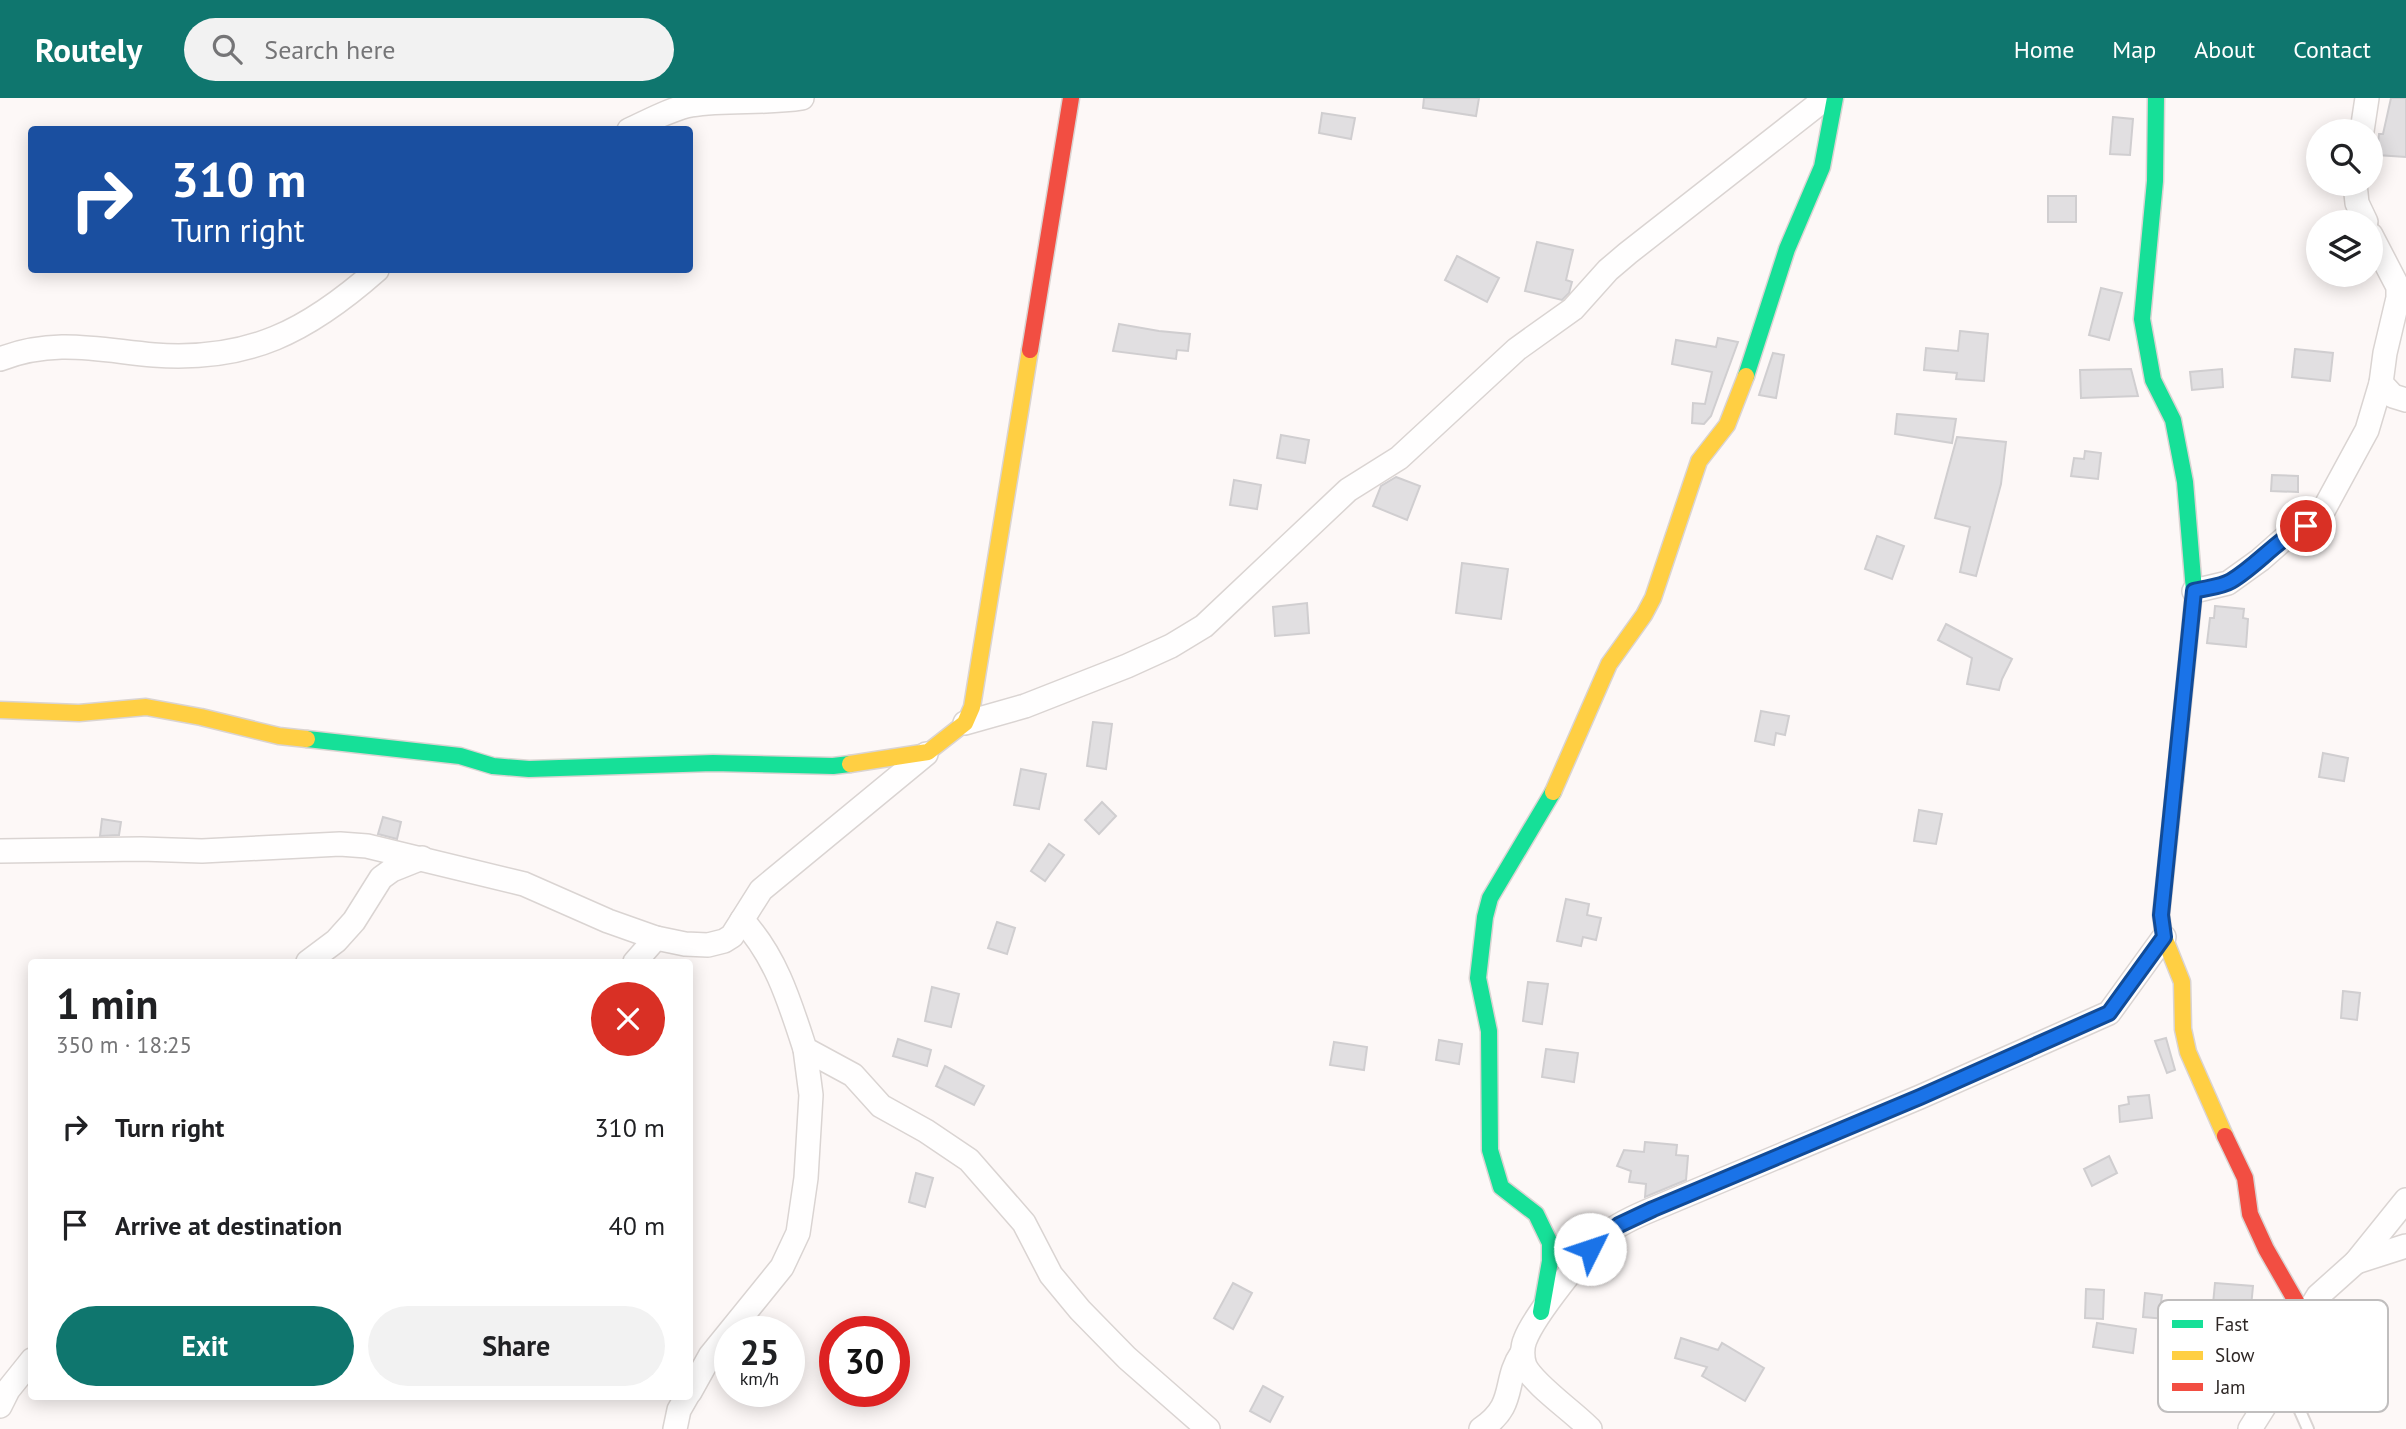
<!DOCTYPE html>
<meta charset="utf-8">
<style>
:root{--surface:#fff;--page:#f2f2f2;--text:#202124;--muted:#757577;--accent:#0f766e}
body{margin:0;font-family:"PT Sans",sans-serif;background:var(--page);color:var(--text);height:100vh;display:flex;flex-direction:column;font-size:26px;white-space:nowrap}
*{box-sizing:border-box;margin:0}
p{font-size:23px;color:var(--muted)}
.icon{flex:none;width:38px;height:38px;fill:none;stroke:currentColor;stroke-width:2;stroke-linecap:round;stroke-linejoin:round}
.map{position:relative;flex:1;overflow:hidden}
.panel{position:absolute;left:28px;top:861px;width:665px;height:441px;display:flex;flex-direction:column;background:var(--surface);border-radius:7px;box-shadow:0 4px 18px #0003}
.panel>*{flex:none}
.guide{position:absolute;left:28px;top:28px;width:665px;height:147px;border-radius:7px;box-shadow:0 4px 18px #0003;background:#1a4fa0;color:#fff;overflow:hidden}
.controls{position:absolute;left:2306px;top:21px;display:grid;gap:14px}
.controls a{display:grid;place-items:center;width:77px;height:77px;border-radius:50%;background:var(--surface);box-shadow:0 4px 18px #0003;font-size:35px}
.speed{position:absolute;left:714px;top:1218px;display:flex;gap:14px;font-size:35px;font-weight:700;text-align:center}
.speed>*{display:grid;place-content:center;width:91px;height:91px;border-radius:50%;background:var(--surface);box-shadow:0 4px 18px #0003;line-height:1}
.speed small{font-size:18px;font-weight:400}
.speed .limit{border:10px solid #d22;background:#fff;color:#111}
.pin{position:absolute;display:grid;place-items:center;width:60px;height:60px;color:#fff;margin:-30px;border:4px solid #fff;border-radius:50%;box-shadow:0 2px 7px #0007}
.me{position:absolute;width:77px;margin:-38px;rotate:49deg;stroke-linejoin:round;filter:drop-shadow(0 0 5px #0008)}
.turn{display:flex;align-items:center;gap:24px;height:147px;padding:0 28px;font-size:32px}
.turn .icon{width:91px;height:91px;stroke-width:2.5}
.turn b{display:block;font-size:49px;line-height:60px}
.round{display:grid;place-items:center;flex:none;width:74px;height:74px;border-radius:37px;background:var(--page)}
.headline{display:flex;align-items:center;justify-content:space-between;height:119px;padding:0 28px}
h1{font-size:42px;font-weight:700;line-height:52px}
.action{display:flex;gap:14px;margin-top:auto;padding:14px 28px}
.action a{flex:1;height:80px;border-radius:42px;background:var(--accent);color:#fff;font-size:28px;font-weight:700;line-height:80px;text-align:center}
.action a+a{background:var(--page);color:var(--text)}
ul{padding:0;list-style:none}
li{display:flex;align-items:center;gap:21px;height:98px;padding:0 28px}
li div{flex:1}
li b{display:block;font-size:26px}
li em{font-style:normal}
header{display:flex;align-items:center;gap:42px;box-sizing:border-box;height:98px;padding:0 35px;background:var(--accent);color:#fff}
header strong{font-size:33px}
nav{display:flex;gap:38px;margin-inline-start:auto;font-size:24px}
.search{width:490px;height:63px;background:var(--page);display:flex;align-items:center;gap:18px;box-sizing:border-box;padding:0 24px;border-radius:38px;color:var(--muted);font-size:26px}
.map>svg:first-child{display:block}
.building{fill:#e1dfe1;stroke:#d0ced0;stroke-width:2}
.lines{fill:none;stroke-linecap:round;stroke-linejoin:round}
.lane-casing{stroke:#dad4d2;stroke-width:14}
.street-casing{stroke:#dad4d2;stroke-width:26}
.fast-casing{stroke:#dad4d2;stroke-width:19}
.slow-casing{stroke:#dad4d2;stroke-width:19}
.jam-casing{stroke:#dad4d2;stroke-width:19}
.lane{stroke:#fffefe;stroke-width:10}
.street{stroke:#fffefe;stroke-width:23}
.fast{stroke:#16e098;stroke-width:16}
.slow{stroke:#ffcf43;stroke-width:16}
.jam{stroke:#f24e42;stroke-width:16}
.route-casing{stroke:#114b97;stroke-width:18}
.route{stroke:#1a73e8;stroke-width:12}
.key{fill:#fff;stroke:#c0bebe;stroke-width:2}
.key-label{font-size:19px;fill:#2e2725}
</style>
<header>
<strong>Routely</strong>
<div class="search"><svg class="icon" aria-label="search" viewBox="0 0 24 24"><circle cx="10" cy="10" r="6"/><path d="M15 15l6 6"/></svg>Search here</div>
<nav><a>Home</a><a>Map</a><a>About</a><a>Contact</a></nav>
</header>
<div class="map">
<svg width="2406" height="1331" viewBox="0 0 2406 1331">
<rect width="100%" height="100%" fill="#fdf8f7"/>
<!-- building -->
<g class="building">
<path d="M1424 0H1479L1476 18 1423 10Z"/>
<path d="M2391 0H2406V59L2377 57 2379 36H2383Z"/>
<path d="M1322 15 1355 20 1351 41 1319 35Z"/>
<path d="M2113 19 2133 21 2130 57 2110 56Z"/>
<rect x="2048" y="98" width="28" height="26"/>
<path d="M1537 144 1573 152 1566 182 1572 184 1569 195 1562 202 1525 193Z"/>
<path d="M1457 158 1499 180 1487 204 1445 182Z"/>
<path d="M2101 190 2122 195 2109 242 2089 237Z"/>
<path d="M1119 226 1159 233 1190 236 1188 253 1177 252 1176 261 1113 253Z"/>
<path d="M1960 233 1988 236 1984 283 1956 281 1957 275 1924 272 1926 250 1958 253Z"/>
<path d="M1718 240 1738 244 1711 318 1704 326 1692 325 1693 305 1705 306 1712 274 1672 266 1676 242 1716 249Z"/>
<path d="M2295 251 2333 255 2330 283 2292 279Z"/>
<path d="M1773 255 1784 257 1776 300 1759 297Z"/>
<path d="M2131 271 2138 298 2081 300 2080 272Z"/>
<path d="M2222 271 2223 289 2192 292 2190 274Z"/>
<path d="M1897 316 1956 321 1952 345 1895 336Z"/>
<path d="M1281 337 1309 342 1305 365 1277 360Z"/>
<path d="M1957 339 2006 344 2001 386 1976 478 1960 474 1970 429 1935 420Z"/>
<path d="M2085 353 2101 355 2098 381 2071 378 2074 360 2084 361Z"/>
<path d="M2272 377 2298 378V394L2271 393Z"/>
<path d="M1396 379 1420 388 1407 422 1373 408 1381 388Z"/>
<path d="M1234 382 1261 387 1257 411 1230 407Z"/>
<path d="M1877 438 1904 448 1892 481 1865 471Z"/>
<path d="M1462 465 1508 471 1501 521 1456 515Z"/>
<path d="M1307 505 1309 535 1275 538 1273 509Z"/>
<path d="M2215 508 2244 511 2243 520 2248 521 2246 549 2207 545 2210 520H2214Z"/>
<path d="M1946 526 2012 561 2002 581 1999 592 1967 586 1972 560 1938 542Z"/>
<path d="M1761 613 1789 618 1785 637 1776 635 1774 647 1755 643Z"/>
<path d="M1093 624 1112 626 1106 671 1087 668Z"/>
<path d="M2323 655 2348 660 2344 683 2319 679Z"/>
<path d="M1021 671 1046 676 1039 711 1014 707Z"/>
<path d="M1102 704 1116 718 1099 736 1085 722Z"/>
<path d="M1919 712 1942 716 1936 746 1914 743Z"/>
<path d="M383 719 401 724 397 741 378 736Z"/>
<path d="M102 721 121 724 119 737 100 738Z"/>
<path d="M1049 746 1064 757 1045 783 1031 773Z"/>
<path d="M1566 801 1589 806 1587 817 1601 820 1596 842 1583 839 1581 848 1557 843Z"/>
<path d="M997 824 1015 830 1007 856 988 850Z"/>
<path d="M1528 884 1548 886 1542 926 1523 923Z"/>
<path d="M932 889 959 896 951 929 925 923Z"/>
<path d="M2343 893 2360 895 2357 922 2341 920Z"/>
<path d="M2166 940 2175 972 2167 975 2155 943Z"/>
<path d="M898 941 931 952 927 968 893 958Z"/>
<path d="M1439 942 1462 946 1459 966 1436 962Z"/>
<path d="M1334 944 1367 949 1364 972 1330 967Z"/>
<path d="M1546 951 1578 955 1574 984 1542 979Z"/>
<path d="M945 968 984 988 974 1007 936 988Z"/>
<path d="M2149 997 2152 1020 2120 1024 2119 1008 2129 1006 2128 999Z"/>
<path d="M1645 1044 1677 1047 1676 1057 1688 1058 1686 1082 1645 1099 1646 1086 1629 1084 1631 1073 1617 1068 1624 1052 1644 1054Z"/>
<path d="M2109 1058 2117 1075 2092 1088 2084 1071Z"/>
<path d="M916 1075 933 1080 925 1109 909 1104Z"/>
<path d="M1233 1185 1252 1195 1233 1231 1214 1220Z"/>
<path d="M2215 1185 2253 1188 2251 1209 2213 1206Z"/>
<path d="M2086 1191 2104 1192 2103 1221 2085 1220Z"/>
<path d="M2145 1195 2162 1197 2161 1204 2180 1205 2178 1222 2143 1219Z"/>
<path d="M2097 1225 2136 1231 2133 1255 2093 1249Z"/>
<path d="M1681 1240 1718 1252 1722 1245 1764 1270 1745 1303 1702 1278 1707 1269 1675 1260Z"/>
<path d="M1263 1288 1283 1299 1270 1324 1250 1313Z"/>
</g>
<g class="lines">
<defs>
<path id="lane" d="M2284 1277 2308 1331"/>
<g id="street">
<path d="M629 32C649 23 670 11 691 7 728 1 765 6 802 0"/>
<path d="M2362 33 2367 0"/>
<path d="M2355 86 2357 105 2366 124"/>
<path d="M2371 137 2398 189V200L2385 255 2381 285 2393 298 2406 302"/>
<path d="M0 261C55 240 98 252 154 257 249 264 308 233 377 172"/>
<path d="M2194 493 2228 485 2260 462 2293 433 2306 427 2323 413 2367 332 2381 285"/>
<path d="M965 625 1025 608 1127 568 1171 548 1204 528 1348 392 1399 360 1517 251 1573 211 1608 172 1628 155 1826 0"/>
<path d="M0 753 141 751 202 753 340 746 367 748 524 786 608 823 656 840 685 846 708 847 724 843 732 838 761 792 926 656"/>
<path d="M742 822C776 858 790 905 805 951L853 977 881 1008 926 1033 969 1062 1024 1125 1051 1177 1080 1212 1127 1260 1208 1331"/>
<path d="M308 864 336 843 354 823 381 780 392 772 422 760"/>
<path d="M635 864 656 840"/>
<path d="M2356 1164 2406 1148"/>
<path d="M690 1294 710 1258 782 1169 798 1135 806 1080 811 997 805 951"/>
<path d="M0 1308 8 1292 32 1262"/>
<path d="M675 1331 679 1312 687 1298"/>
<path d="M1481 1331C1518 1306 1502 1284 1522 1255"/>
<path d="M1590 1331C1574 1314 1534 1287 1525 1268 1522 1260 1522 1249 1525 1242 1534 1218 1586 1152 1606 1136 1620 1125 1636 1118 1653 1111L1920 999 2109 915 2164 839"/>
<path d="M2250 1331 2284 1277 2299 1245 2305 1219 2318 1198 2356 1164 2406 1102"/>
</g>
<g id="fast">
<path d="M2156 0 2155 83 2142 221 2153 282 2173 322 2185 384 2194 493 2175 683"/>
<path d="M1746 278 1787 151 1822 69 1835 0"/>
<path d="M307 641 460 658 493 668 529 671 713 665 833 668 850 666"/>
<path d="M1541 1214 1550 1163V1145L1536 1116 1501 1089 1490 1052 1489 933 1478 880 1485 819 1490 800 1553 694"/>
</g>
<g id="slow">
<path d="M0 612 79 615 146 609 201 619 279 638 307 641"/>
<path d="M850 666 928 654 965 625 972 609 1030 252"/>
<path d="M2175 683 2161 817 2164 839 2182 884 2183 931 2188 954 2225 1038"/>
<path d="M1553 694 1609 566 1644 517 1653 500 1699 363 1727 327 1746 278"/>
</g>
<g id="jam">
<path d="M1030 252 1071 0"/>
<path d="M2225 1038 2245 1080 2250 1116 2266 1151 2305 1219"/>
</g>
</defs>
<!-- lane casing -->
<use href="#lane" class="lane-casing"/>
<!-- street casing -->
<use href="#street" class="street-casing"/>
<!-- fast casing -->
<use href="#fast" class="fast-casing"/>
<!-- slow casing -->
<use href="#slow" class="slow-casing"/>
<!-- jam casing -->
<use href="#jam" class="jam-casing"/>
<!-- lane -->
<use href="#lane" class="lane"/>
<!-- street -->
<use href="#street" class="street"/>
<!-- fast -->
<use href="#fast" class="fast"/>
<!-- slow -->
<use href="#slow" class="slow"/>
<!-- jam -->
<use href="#jam" class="jam"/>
</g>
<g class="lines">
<defs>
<path id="route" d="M1590 1151 1619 1127 1653 1111 1920 999 2109 915 2164 839 2161 817 2194 493C2205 490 2221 489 2231 483 2258 467 2278 440 2306 428"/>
</defs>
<!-- route casing -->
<use href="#route" class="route-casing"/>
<!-- route -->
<use href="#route" class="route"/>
</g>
<!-- legend -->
<rect x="2158" y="1202" width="230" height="112" rx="10" class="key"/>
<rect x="2172" y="1222" width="31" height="8" fill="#16e098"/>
<rect x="2172" y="1253" width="31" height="9" fill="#ffcf43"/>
<rect x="2172" y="1285" width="31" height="8" fill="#f24e42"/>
<g class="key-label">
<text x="2215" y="1233">Fast</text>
<text x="2215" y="1264">Slow</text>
<text x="2215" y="1296">Jam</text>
</g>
</svg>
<div class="controls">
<a><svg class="icon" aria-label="search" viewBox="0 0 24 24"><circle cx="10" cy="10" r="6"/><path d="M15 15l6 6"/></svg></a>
<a><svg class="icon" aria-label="layers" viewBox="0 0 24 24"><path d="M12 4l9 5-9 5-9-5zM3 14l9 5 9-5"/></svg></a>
</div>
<div class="speed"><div>25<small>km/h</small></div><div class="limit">30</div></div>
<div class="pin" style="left:2306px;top:428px;background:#d93025"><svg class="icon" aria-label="arrive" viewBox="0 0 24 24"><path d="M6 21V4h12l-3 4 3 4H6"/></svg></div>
<svg class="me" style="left:1590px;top:1151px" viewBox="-20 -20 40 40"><circle r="19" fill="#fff"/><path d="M0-13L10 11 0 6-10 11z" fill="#1a73e8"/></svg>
<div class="guide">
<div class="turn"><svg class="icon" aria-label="right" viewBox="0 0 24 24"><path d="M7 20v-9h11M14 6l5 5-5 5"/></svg><div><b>310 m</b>Turn right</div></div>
</div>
<section class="panel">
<div class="headline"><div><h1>1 min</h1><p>350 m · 18:25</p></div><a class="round" style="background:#d93025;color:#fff"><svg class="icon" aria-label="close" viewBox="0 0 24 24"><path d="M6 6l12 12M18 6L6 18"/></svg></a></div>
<ul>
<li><svg class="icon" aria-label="right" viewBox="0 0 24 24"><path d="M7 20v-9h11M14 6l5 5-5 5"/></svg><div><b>Turn right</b></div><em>310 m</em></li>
<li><svg class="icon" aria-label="arrive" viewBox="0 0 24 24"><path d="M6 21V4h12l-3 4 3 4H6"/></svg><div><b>Arrive at destination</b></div><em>40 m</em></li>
</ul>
<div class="action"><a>Exit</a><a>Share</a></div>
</section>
</div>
